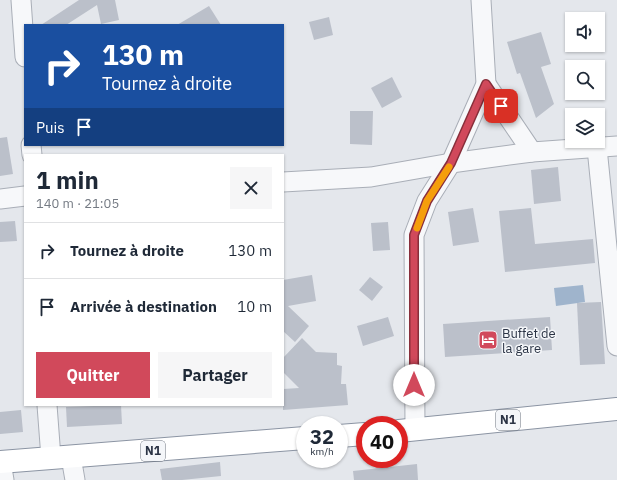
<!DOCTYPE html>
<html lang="fr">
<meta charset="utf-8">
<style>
:root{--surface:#fff;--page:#f6f6f7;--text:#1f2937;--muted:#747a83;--line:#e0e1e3;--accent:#d1495b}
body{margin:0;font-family:"IBM Plex Sans",sans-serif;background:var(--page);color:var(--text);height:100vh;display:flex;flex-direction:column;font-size:15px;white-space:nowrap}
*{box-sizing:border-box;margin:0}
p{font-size:13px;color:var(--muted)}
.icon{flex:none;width:22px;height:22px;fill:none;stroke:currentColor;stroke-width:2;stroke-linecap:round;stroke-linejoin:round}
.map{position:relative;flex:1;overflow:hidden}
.sheet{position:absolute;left:24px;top:154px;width:260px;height:252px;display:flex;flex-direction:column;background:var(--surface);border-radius:0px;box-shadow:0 1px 3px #0004}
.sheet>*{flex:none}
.banner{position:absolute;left:24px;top:24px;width:260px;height:122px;border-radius:0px;box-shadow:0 1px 3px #0004;background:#1a4fa0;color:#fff;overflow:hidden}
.controls{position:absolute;left:565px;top:12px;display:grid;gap:8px}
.controls a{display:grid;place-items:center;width:40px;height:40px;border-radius:0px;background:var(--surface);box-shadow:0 1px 3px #0004;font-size:20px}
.speed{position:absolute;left:296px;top:416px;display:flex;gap:8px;font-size:20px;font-weight:700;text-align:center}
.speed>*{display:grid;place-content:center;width:52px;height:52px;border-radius:50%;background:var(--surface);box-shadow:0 1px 3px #0004;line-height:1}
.speed small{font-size:10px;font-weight:400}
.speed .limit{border:6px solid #d22;background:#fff;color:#111}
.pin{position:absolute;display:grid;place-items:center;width:34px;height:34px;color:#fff;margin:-17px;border-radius:8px;box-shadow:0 2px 6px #0006}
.me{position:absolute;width:44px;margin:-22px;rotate:0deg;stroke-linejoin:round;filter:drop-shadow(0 0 3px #0008)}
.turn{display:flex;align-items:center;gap:14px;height:84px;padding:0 12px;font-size:18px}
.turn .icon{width:52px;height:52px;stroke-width:2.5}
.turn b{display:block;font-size:28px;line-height:34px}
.then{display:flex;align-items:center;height:38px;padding:0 12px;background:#0003;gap:8px;font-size:15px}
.round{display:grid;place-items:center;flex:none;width:42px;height:42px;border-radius:0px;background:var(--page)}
.summary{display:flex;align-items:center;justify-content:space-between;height:68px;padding:0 12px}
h1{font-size:24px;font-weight:800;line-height:30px}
.primary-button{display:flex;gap:8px;margin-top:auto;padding:8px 12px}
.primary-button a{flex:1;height:46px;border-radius:0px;background:var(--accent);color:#fff;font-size:16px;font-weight:800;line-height:46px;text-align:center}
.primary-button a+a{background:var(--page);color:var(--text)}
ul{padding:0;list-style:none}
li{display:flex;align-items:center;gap:12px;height:56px;padding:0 12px;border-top:1px solid var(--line)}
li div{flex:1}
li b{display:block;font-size:15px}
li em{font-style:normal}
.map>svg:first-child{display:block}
.water{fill:#9fb4cc}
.building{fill:#bbc0ca}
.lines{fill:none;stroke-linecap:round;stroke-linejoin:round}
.minor-casing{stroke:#a9aeb7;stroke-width:21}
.highway-casing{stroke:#8b94a3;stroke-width:24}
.minor{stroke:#f7f8fa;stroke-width:19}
.highway{stroke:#fff;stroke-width:22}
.route-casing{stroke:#882f3b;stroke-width:10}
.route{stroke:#d1495b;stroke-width:7}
.slow{stroke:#f59e0b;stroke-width:7}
.labels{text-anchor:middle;stroke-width:3;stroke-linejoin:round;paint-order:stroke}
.shield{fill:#f4f6f9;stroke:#676e7b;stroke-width:1}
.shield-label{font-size:12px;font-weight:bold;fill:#2b3445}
.poi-label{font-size:13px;fill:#2b3445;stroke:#f4f6f9;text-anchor:start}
</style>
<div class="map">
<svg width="617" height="480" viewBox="0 0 617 480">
<rect width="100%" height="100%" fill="#e4e7ec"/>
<!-- water -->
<path class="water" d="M583 285 585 302 556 306 554 288Z"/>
<!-- building -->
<g class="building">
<path d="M79 0H115L119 20 101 24 97 5 66 25H41Z"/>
<path d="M209 6 221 25H177Z"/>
<path d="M329 17 333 35 314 40 309 22Z"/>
<path d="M541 32 551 64 541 67 554 104 536 118 520 73 517 74 507 42Z"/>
<path d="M392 77 402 97 382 108 371 88Z"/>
<path d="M350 111H373L372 145 350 144Z"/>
<path d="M7 137 13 174 0 176V138Z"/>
<path d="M558 167 561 201 534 204 531 170Z"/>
<path d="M473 208 479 242 453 246 448 212Z"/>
<path d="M531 208 535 244 593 239 595 263 505 272 499 211Z"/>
<path d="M15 221 17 241 0 242V222Z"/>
<path d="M388 222 390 250 373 251 371 223Z"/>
<path d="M312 275 316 301 288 306 309 326 295 342 283 331V280Z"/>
<path d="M370 277 383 287 372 301 359 290Z"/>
<path d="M601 302 605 364 580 365 577 303Z"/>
<path d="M388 317 394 336 363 346 357 326Z"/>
<path d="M550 317 552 350 445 357 443 324Z"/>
<path d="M302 338 316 352 337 353V365L342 366 341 384H346L348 405 283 410V389L299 388 283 372V358Z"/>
<path d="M121 405 122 424 67 427 66 407Z"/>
<path d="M21 410 23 432 0 434V412Z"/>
<path d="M220 462 221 476 182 480H162L160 469Z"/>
<path d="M417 464 418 480H354L353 471Z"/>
</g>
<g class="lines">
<defs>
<g id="minor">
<path d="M21 0 25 57"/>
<path d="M486 84 532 152"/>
<path d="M31 145 32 155"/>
<path d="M597 148 617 346"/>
<path d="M283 182 371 177 451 163 532 152 617 146"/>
<path d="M0 199 25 196"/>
<path d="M47 405 51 458"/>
<path d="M415 430 414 235 427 201 451 163 486 84 481 0"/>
<path d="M71 457 75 480"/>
<path d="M1 462 4 480"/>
</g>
<g id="highway">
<path d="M399 431 617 409"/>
<path d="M339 436 365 434"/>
<path d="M0 462 305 438"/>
</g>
</defs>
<!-- minor casing -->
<use href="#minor" class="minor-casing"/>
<!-- highway casing -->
<use href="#highway" class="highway-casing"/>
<!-- minor -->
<use href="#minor" class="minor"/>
<!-- highway -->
<use href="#highway" class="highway"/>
</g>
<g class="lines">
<defs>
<path id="route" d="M414 385V235L427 201 451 163 486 84 501 106"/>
</defs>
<!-- route casing -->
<use href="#route" class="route-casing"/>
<!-- route -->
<use href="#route" class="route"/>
<!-- slow -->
<path class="slow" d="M417 228 427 201 449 167"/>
</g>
<!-- icons -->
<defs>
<symbol id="hotel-square" viewBox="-11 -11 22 22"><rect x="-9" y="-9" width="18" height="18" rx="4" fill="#d1495b" stroke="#f4f6f9"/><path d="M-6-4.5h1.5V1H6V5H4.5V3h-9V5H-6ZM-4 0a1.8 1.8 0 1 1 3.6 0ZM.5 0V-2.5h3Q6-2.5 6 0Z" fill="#fff"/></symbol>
</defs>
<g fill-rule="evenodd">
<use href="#hotel-square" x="477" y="329" width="22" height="22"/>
</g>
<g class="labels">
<!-- shield labels -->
<g class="shield">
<rect x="496" y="410" width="24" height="20" rx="3"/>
<rect x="141" y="441" width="24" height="20" rx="3"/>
</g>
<g class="shield-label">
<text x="508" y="424">N1</text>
<text x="153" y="455">N1</text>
</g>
<!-- poi labels -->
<g class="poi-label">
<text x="502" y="338">Buffet de<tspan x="502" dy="15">la gare</tspan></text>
</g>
</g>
</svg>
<div class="controls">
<a><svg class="icon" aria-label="sound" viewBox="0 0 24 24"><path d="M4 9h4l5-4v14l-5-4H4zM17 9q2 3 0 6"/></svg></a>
<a><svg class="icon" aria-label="search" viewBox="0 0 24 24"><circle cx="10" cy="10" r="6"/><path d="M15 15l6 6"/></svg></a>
<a><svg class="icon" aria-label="layers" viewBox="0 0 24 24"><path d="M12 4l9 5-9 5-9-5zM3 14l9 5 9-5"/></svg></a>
</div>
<div class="speed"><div>32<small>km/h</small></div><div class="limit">40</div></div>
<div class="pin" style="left:501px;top:106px;background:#d93025"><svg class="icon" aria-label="arrive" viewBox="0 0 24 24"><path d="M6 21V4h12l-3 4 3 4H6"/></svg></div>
<svg class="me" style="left:414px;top:385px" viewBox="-20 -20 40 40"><circle r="19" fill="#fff"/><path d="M0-13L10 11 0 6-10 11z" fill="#d1495b"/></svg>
<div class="banner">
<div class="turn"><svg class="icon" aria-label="right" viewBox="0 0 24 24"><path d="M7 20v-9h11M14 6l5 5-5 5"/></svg><div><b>130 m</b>Tournez à droite</div></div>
<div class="then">Puis<svg class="icon" aria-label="arrive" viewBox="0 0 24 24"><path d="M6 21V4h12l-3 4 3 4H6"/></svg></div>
</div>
<section class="sheet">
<div class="summary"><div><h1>1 min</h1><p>140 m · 21:05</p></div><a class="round"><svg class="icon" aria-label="close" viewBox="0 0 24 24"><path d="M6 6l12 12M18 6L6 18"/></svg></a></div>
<ul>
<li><svg class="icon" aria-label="right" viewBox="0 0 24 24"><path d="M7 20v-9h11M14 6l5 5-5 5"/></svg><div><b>Tournez à droite</b></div><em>130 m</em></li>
<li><svg class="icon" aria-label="arrive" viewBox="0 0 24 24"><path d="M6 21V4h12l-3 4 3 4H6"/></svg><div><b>Arrivée à destination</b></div><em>10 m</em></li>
</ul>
<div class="primary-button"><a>Quitter</a><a>Partager</a></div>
</section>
</div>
